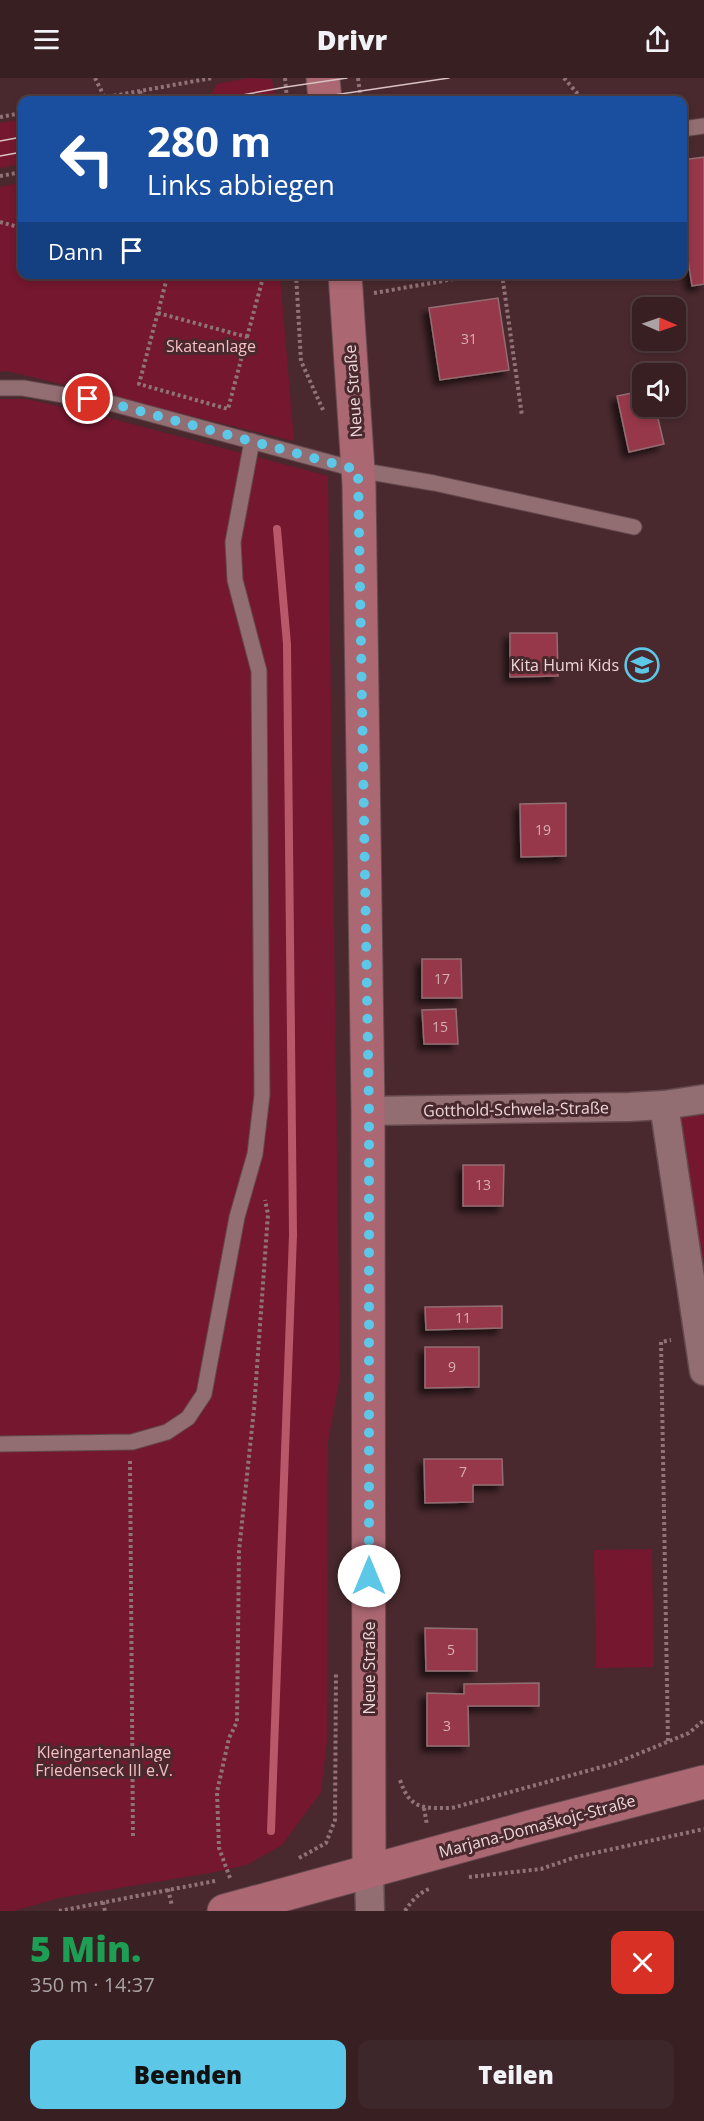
<!DOCTYPE html>
<html lang="de">
<meta charset="utf-8">
<style>
:root{--surface:#371f22;--page:#3e272a;--text:#f1f3f6;--muted:#aaa2a5;--line:#513d40;--accent:#5dc7e8}
body{margin:0;font-family:"Open Sans",sans-serif;background:var(--page);color:var(--text);height:100vh;display:flex;flex-direction:column;font-size:22px;white-space:nowrap}
*{box-sizing:border-box;margin:0}
p{font-size:20px;color:var(--muted)}
.icon{flex:none;width:33px;height:33px;fill:none;stroke:currentColor;stroke-width:2;stroke-linecap:round;stroke-linejoin:round}
.map{position:relative;height:1833px;overflow:hidden}
.side{display:flex;flex-direction:column;background:var(--surface);flex:1}
.side>*{flex:none}
.top-card{position:absolute;left:18px;top:18px;width:669px;height:183px;border-radius:12px;box-shadow:0 3px 9px #0003,0 0 0 2px var(--line);background:#1a4fa0;color:#fff;overflow:hidden}
.needle{width:39px;rotate:92deg}
.tools{position:absolute;left:632px;top:219px;display:grid;gap:12px}
.tools a{display:grid;place-items:center;width:54px;height:54px;border-radius:12px;background:var(--surface);box-shadow:0 3px 9px #0003,0 0 0 2px var(--line);font-size:30px}
.pin{position:absolute;display:grid;place-items:center;width:51px;height:51px;color:#fff;margin:-26px;border:3px solid #fff;border-radius:50%;box-shadow:0 2px 6px #0007}
.me{position:absolute;width:66px;margin:-33px;rotate:0deg;stroke-linejoin:round;filter:drop-shadow(0 0 4px #0008)}
.turn{display:flex;align-items:center;gap:21px;height:126px;padding:0 30px;font-size:27px}
.turn .icon{width:78px;height:78px;stroke-width:2.5}
.turn b{display:block;font-size:42px;line-height:51px}
.then{display:flex;align-items:center;height:57px;padding:0 30px;background:#0003;gap:12px;font-size:22px}
.round{display:grid;place-items:center;flex:none;width:63px;height:63px;border-radius:12px;background:var(--page)}
.overview{display:flex;align-items:center;justify-content:space-between;height:102px;padding:0 30px}
h1{font-size:36px;font-weight:800;line-height:45px;color:#1e9e55}
.action{display:flex;gap:12px;margin-top:auto;padding:12px 30px}
.action a{flex:1;height:69px;border-radius:12px;background:var(--accent);color:#111;font-size:24px;font-weight:800;line-height:69px;text-align:center}
.action a+a{background:var(--page);color:var(--text)}
header{display:flex;justify-content:space-between;align-items:center;height:78px;padding:0 30px;background:var(--surface);font-size:27px;font-weight:800}
.map>svg:first-child{display:block}
.green{fill:#74172f}
.lines{fill:none;stroke-linecap:round;stroke-linejoin:round}
.stream{stroke:#b95868;stroke-width:8}
.building{fill:#96384a;stroke:#926d71;stroke-width:1.5;filter:url(#shadow)}
.lane-casing{stroke:#63484d;stroke-width:17}
.street-casing{stroke:#63484d;stroke-width:31}
.secondary-casing{stroke:#63484d;stroke-width:35}
.path{stroke:#8f7377;stroke-width:4;stroke-dasharray:3 3;stroke-linecap:butt}
.lane{stroke:#926d71;stroke-width:15}
.street{stroke:#926d71;stroke-width:28}
.secondary{stroke:#ab6772;stroke-width:33}
.tram{stroke:#d9c1c4;stroke-width:1.5}
.route{stroke:#5dc7e8;stroke-width:10;stroke-dasharray:0 18}
.labels{text-anchor:middle;stroke-width:6;stroke-linejoin:round;paint-order:stroke}
.number-label{font-size:14px;fill:#d7afb5}
.park-label{font-size:16px;fill:#f5bfc4;stroke:#49292e}
.street-label{font-size:16px;fill:#edd7d9;stroke:#49292e}
.poi-label{font-size:16px;fill:#edd7d9;stroke:#49292e;text-anchor:end}
</style>
<header><svg class="icon" aria-label="menu" viewBox="0 0 24 24"><path d="M4 6h16M4 12h16M4 18h16"/></svg>Drivr<svg class="icon" aria-label="share" viewBox="0 0 24 24"><path d="M12 15V3M7 8l5-5 5 5M5 13v7h14v-7"/></svg></header>
<div class="map">
<svg width="704" height="1833" viewBox="0 0 704 1833">
<defs>
<filter id="shadow"><feDropShadow dx="-5.5" dy="5.5" stdDeviation="3" flood-color="#0009"/></filter>
</defs>
<rect width="100%" height="100%" fill="#49292e"/>
<!-- green -->
<g class="green">
<path d="M248 0 272 1 276 22H195L209 20 217 6Z"/>
<path d="M22 41V86L0 90V45Z"/>
<path d="M22 104V196L280 197 294 363 7 293 0 294V109Z"/>
<path d="M0 321H26L102 338 328 398 340 1298 328 1364 327 1663 321 1714 282 1767 247 1787 210 1795 59 1820 14 1833H0Z"/>
<path d="M704 1032V1234L674 1036Z"/>
<path d="M652 1471 654 1589 596 1590 594 1472Z"/>
</g>
<g class="lines">
<!-- stream -->
<path class="stream" d="M271 1753 293 1157 287 566 277 451"/>
</g>
<!-- building -->
<g class="building">
<path d="M704 79V206L692 208 682 142V82Z"/>
<path d="M498 220 509 292 440 302 429 230Z"/>
<path d="M642 313V328H655L664 366 629 374 617 318Z"/>
<path d="M510 555H557L558 598 510 599Z"/>
<path d="M566 725V778L521 779 520 726Z"/>
<path d="M422 881H461L462 920H422Z"/>
<path d="M456 931 458 966H424L422 932Z"/>
<path d="M463 1087H504L503 1128H463Z"/>
<path d="M502 1228V1250L426 1252 425 1229Z"/>
<path d="M425 1269H479V1309L425 1310Z"/>
<path d="M424 1381H502L503 1407H473V1424L425 1425Z"/>
<path d="M425 1550 477 1551V1593H426Z"/>
<path d="M539 1605V1628H468L469 1668H427V1615L464 1616V1606Z"/>
</g>
<g class="lines">
<defs>
<g id="lane">
<path d="M682 51 704 48"/>
<path d="M0 310H23L110 325 358 392 434 405 634 449"/>
<path d="M0 1366 132 1364 167 1354 188 1340 204 1316 237 1139 255 1076 262 1017 259 593 235 502 233 464 252 363"/>
</g>
<g id="street">
<path d="M664 1027 704 1293"/>
<path d="M368 1033 629 1029 664 1027 704 1021"/>
<path d="M369 1793 370 1833"/>
</g>
<g id="secondary">
<path d="M323 0 325 22"/>
<path d="M345 196 359 407 368 1033 369 1793"/>
<path d="M224 1833 534 1748 704 1704"/>
</g>
</defs>
<!-- lane casing -->
<use href="#lane" class="lane-casing"/>
<!-- street casing -->
<use href="#street" class="street-casing"/>
<!-- secondary casing -->
<use href="#secondary" class="secondary-casing"/>
<!-- path -->
<g class="path">
<path d="M95 0 105 20"/>
<path d="M285 0 287 22"/>
<path d="M358 0 361 22"/>
<path d="M564 0 583 22"/>
<path d="M140 13 142 22"/>
<path d="M90 22 212 0"/>
<path d="M0 39 22 35"/>
<path d="M0 98 22 94"/>
<path d="M0 144 22 150"/>
<path d="M296 196 301 283 323 332"/>
<path d="M502 196 522 338"/>
<path d="M374 215 483 196"/>
<path d="M158 235 247 259 228 331 139 306 168 196"/>
<path d="M247 259 264 196"/>
<path d="M130 1383 133 1760"/>
<path d="M668 1663 661 1264 671 1262"/>
<path d="M400 1702C410 1732 423 1730 452 1730L616 1685 689 1655 704 1642"/>
<path d="M424 1730 427 1747"/>
<path d="M299 1780 326 1765 335 1742 336 1594"/>
<path d="M469 1799 541 1791 576 1779 704 1751"/>
<path d="M230 1800 219 1770 217 1714 229 1660 237 1644 239 1473 254 1331 268 1136 265 1122"/>
<path d="M168 1811 172 1828"/>
<path d="M103 1824 105 1833"/>
<path d="M59 1833 215 1803"/>
<path d="M405 1833C412 1822 419 1815 431 1810"/>
</g>
<!-- lane -->
<use href="#lane" class="lane"/>
<!-- street -->
<use href="#street" class="street"/>
<!-- secondary -->
<use href="#secondary" class="secondary"/>
<!-- tram -->
<g class="tram">
<path d="M215 22 286 9 347 0"/>
<path d="M300 22 449 0"/>
<path d="M0 63 22 59"/>
<path d="M0 78 22 74"/>
</g>
</g>
<g class="lines">
<!-- route -->
<path class="route" d="M88 321 110 325 358 392 369 1033V1498"/>
</g>
<!-- icons -->
<defs>
<symbol id="school-ring" viewBox="-11 -11 22 22"><circle r="9.5" fill="#49292e" stroke="#5dc7e8" stroke-width="1.5"/><path d="M0-5L7-2L0 1L-7-2ZM-4 1L0 2.5L4 1V4Q0 6-4 4Z" fill="#5dc7e8"/></symbol>
</defs>
<g fill-rule="evenodd">
<use href="#school-ring" x="623" y="568" width="38" height="38"/>
</g>
<g class="labels">
<!-- number labels -->
<g class="number-label">
<text x="469" y="266">31</text>
<text x="543" y="757">19</text>
<text x="442" y="906">17</text>
<text x="440" y="954">15</text>
<text x="483" y="1112">13</text>
<text x="463" y="1245">11</text>
<text x="452" y="1294">9</text>
<text x="463" y="1399">7</text>
<text x="451" y="1577">5</text>
<text x="447" y="1653">3</text>
</g>
<!-- park labels -->
<g class="park-label">
<text x="211" y="274">Skateanlage</text>
<text x="104" y="1680">Kleingartenanlage<tspan x="104" dy="18">Friedenseck III e.V.</tspan></text>
</g>
<!-- street labels -->
<g class="street-label">
<text transform="translate(353 313) rotate(-94)" y="6">Neue Straße</text>
<text transform="translate(516 1031) rotate(-1)" y="6">Gotthold-Schwela-Straße</text>
<text transform="translate(369 1590) rotate(-90)" y="6">Neue Straße</text>
<text transform="translate(537 1748) rotate(-15)" y="6">Marjana-Domaškojc-Straße</text>
</g>
<!-- poi labels -->
<g class="poi-label">
<text x="619" y="593">Kita Humi Kids</text>
</g>
</g>
</svg>
<div class="tools">
<a><svg class="needle" viewBox="-14 -14 28 28"><path d="M0-13l5 13h-10z" fill="#e53935"/><path d="M0 13l5-13h-10z" fill="#aaa2a5"/></svg></a>
<a><svg class="icon" aria-label="sound" viewBox="0 0 24 24"><path d="M4 9h4l5-4v14l-5-4H4zM17 9q2 3 0 6"/></svg></a>
</div>
<div class="pin" style="left:88px;top:321px;background:#d93025"><svg class="icon" aria-label="arrive" viewBox="0 0 24 24"><path d="M6 21V4h12l-3 4 3 4H6"/></svg></div>
<svg class="me" style="left:369px;top:1498px" viewBox="-20 -20 40 40"><circle r="19" fill="#fff"/><path d="M0-13L10 11 0 6-10 11z" fill="#5dc7e8"/></svg>
<div class="top-card">
<div class="turn"><svg class="icon" aria-label="left" viewBox="0 0 24 24"><path d="M17 20v-9H6M10 6l-5 5 5 5"/></svg><div><b>280 m</b>Links abbiegen</div></div>
<div class="then">Dann<svg class="icon" aria-label="arrive" viewBox="0 0 24 24"><path d="M6 21V4h12l-3 4 3 4H6"/></svg></div>
</div>
</div>
<section class="side">
<div class="overview"><div><h1>5 Min.</h1><p>350 m · 14:37</p></div><a class="round" style="background:#d93025;color:#fff"><svg class="icon" aria-label="close" viewBox="0 0 24 24"><path d="M6 6l12 12M18 6L6 18"/></svg></a></div>
<div class="action"><a>Beenden</a><a>Teilen</a></div>
</section>
